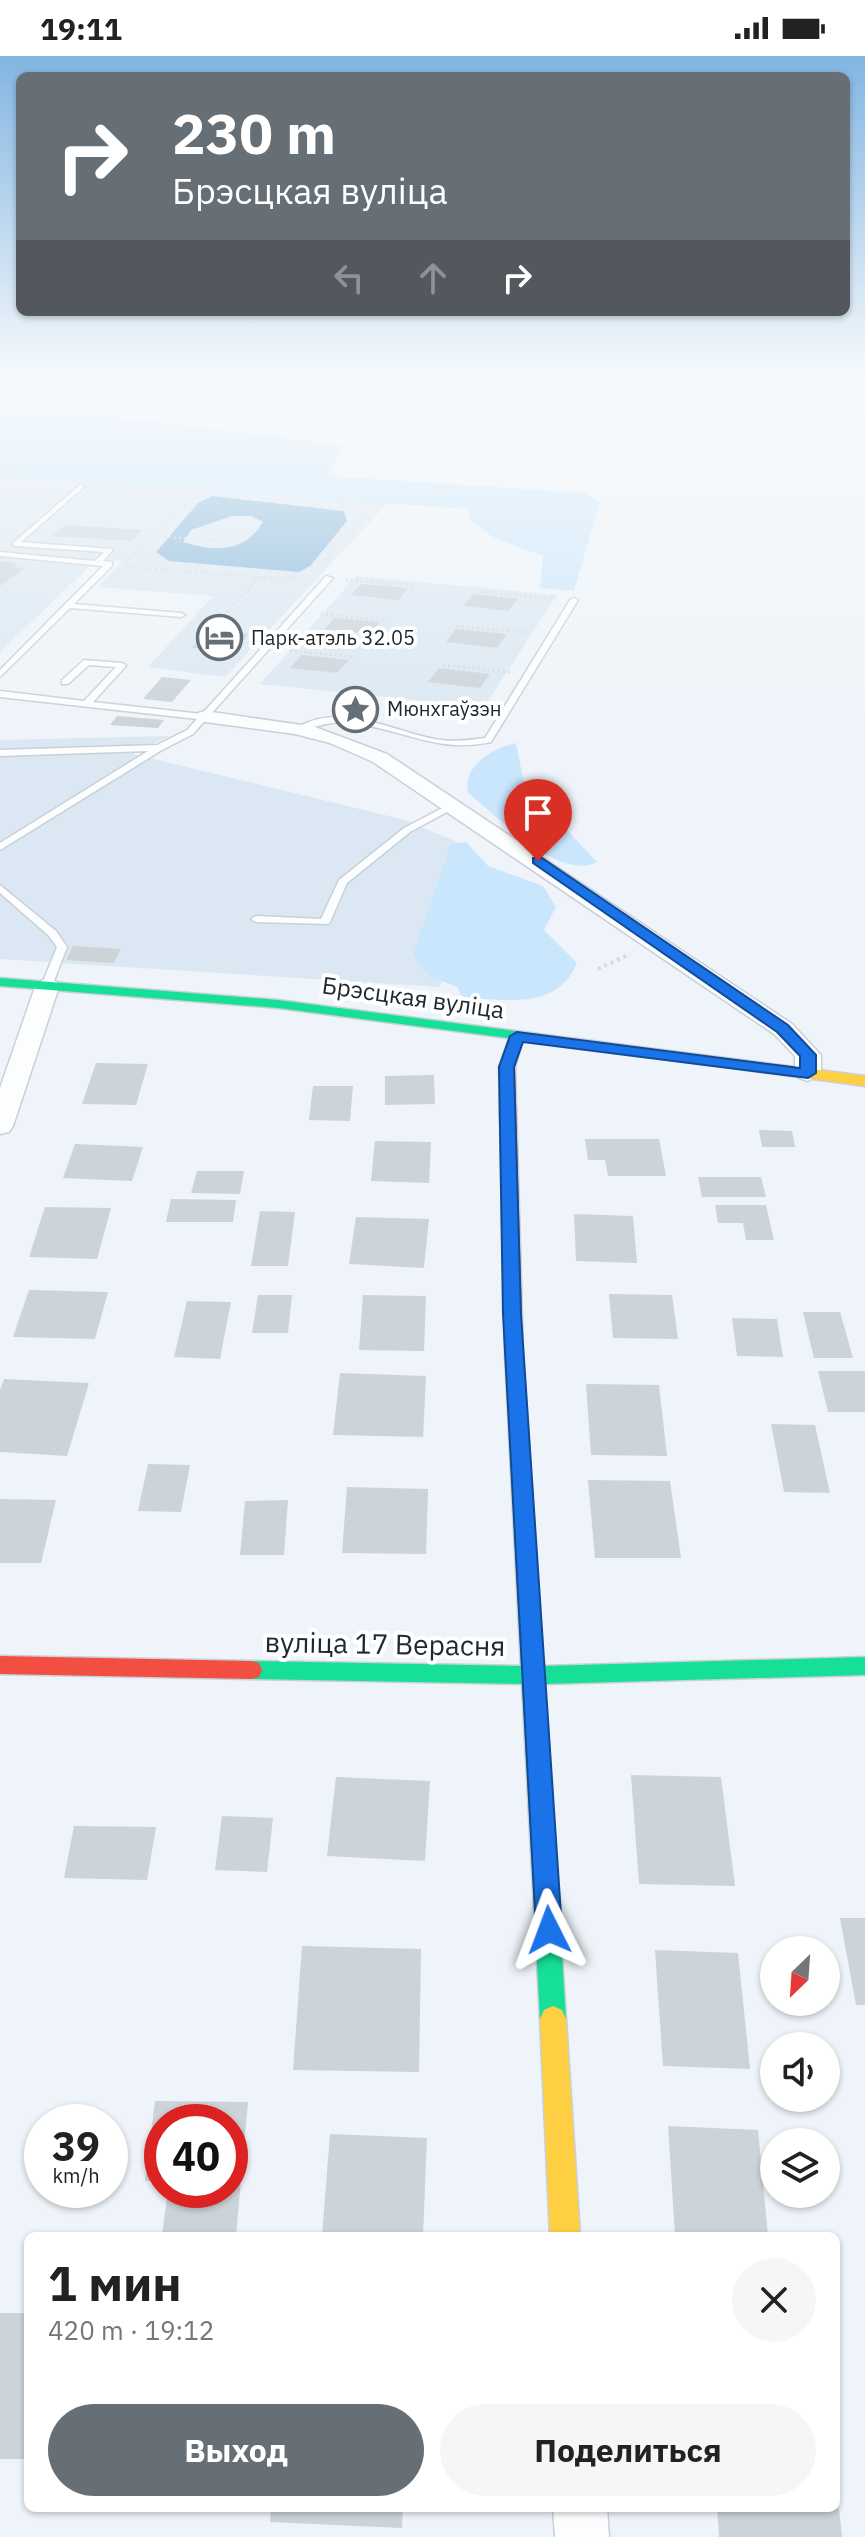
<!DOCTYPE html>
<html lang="ru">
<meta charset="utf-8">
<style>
:root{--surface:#fff;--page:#f6f6f6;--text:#222;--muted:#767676;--accent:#676f76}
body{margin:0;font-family:"IBM Plex Sans",sans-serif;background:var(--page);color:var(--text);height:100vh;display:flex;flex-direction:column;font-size:30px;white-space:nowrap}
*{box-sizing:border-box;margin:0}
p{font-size:26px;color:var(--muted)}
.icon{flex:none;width:44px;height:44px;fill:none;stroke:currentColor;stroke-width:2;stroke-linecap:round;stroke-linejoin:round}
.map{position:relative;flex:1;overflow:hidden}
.drawer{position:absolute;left:24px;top:2176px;width:816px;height:280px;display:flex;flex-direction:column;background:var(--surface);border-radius:12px;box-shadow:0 2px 6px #0004}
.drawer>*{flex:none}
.top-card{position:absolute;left:16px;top:16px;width:834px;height:244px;border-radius:12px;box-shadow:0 2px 6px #0004;background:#676f76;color:#fff;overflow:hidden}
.needle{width:52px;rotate:205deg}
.fabs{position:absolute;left:760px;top:1880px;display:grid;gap:16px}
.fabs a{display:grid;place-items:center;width:80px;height:80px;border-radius:50%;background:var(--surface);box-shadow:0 2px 6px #0004;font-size:40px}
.speed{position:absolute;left:24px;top:2048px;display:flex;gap:16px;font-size:40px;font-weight:700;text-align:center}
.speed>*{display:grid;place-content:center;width:104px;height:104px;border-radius:50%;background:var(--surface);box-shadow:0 2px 6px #0004;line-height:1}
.speed small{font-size:20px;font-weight:400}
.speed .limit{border:12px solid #d22;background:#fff;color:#111}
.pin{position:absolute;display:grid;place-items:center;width:68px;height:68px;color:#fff;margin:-82px -34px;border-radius:50% 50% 50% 0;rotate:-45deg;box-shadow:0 0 8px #0007}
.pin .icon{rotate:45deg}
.me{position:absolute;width:88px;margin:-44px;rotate:357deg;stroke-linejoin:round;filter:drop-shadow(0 0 6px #0008)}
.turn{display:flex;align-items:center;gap:28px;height:168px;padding:0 24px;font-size:36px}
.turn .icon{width:104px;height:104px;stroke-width:2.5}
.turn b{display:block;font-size:56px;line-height:68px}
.lanes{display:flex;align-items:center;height:76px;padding:0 24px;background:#0003;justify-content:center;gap:40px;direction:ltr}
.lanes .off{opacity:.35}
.round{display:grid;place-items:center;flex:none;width:84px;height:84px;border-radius:42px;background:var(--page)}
.overview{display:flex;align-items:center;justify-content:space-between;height:136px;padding:0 24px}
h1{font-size:48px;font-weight:700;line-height:60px}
.button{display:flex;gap:16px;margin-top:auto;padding:16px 24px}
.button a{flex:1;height:92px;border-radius:48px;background:var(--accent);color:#fff;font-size:32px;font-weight:700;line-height:92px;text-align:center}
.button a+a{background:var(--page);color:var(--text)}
.status{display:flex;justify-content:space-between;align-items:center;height:56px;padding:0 40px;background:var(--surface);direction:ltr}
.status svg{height:22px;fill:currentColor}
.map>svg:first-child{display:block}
.built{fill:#dbe8f3}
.green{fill:#cae6fc}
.water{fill:#86b6d9;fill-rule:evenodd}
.building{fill:#ccd4da}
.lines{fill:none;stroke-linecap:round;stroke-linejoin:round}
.lane-casing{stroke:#c9d0d6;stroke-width:3}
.street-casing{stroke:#c9d0d6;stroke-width:3}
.fast-casing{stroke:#c9d0d6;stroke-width:3}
.slow-casing{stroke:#c9d0d6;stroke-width:3}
.jam-casing{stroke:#c9d0d6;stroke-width:3}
.path-far2{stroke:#d7dadb;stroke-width:2;stroke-dasharray:2 3;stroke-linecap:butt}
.path-far1{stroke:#d7dadb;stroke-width:3;stroke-dasharray:2 3;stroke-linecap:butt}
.path{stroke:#d7dadb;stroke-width:4;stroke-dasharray:3 4;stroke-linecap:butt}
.lane{fill:#fcfdfe;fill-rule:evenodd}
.street{fill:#fcfdfe;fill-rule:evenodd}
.fast{fill:#16e098;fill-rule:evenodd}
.slow{fill:#ffcf43;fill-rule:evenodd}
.jam{fill:#f24e42;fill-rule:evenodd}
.route{fill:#1a73e8;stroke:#114b97;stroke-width:2}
.labels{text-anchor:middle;stroke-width:8;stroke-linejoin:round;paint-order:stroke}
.far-poi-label{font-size:20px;fill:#1e272f;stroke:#fff;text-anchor:start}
.street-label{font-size:24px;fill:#1e272f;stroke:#fff}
.near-street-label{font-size:28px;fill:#1e272f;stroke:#fff}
</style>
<div class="status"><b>19:11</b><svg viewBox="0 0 49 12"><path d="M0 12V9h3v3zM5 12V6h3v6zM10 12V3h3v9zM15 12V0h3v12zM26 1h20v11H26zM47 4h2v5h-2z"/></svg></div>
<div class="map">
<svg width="865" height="2481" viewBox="0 0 865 2481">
<rect width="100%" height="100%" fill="#eef4f9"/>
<!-- built -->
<g class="built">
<path d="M0 421 72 426 389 446 225 621 148 611 213 540 98 531 122 505 96 504 0 596Z"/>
<path d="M356 520 557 539 484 651 260 628Z"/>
<path d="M170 680 133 698 405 764 471 792 459 869 440 931 0 903V684Z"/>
</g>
<!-- green -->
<g class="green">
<path d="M0 354 134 363 326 387 342 391 327 420 584 437 600 446 574 535 540 532 543 500 494 482 470 464 468 453 0 421Z"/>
<path d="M516 687 524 728 597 806C559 826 497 760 468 737 462 710 493 692 516 687Z"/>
<path d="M466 786 488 810 543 830 556 851 544 874 577 907C557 955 507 943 463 942L457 931 429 920 413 898 451 788Z"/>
</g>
<!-- water -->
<path class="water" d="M212 440 344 455 347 465 310 510 299 516 169 505 156 496 198 447ZM232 460H251L263 466C244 497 215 496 183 486L191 474Z"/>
<!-- building -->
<g class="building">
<path d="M65 469 143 474 131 485 53 480Z"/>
<path d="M0 505 18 507 13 511 25 512 0 530Z"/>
<path d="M361 528 408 532 399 544 351 539Z"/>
<path d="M473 538 518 543 508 555 463 550Z"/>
<path d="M334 562 380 566 370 578 324 574Z"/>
<path d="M211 569 237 571 232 577 248 578 240 589 220 588 215 593 192 592Z"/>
<path d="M456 573 507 578 497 592 446 586Z"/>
<path d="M302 599 349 604 337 617 290 612Z"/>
<path d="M439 612 490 618 480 632 428 626Z"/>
<path d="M162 621 191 624 172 646 143 643Z"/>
<path d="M117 660 164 664 158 672 110 669Z"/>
<path d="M73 890 121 893 114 907 66 904Z"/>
<path d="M96 1007 148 1008 136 1049 82 1048Z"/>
<path d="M434 1019 435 1048 385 1049V1020Z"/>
<path d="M313 1030H353L350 1065 309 1064Z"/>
<path d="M759 1074 792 1075 795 1091H762Z"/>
<path d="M585 1083H659L666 1120H608L605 1104H588Z"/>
<path d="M375 1085 431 1086 429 1127 371 1125Z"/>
<path d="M75 1088 143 1091 132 1125 63 1122Z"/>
<path d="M197 1115H244L240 1138 191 1137Z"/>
<path d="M698 1121H761L766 1141H702Z"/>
<path d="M171 1143 236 1144 233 1166H166Z"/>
<path d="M715 1149H766L774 1184H746L743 1167H718Z"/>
<path d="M45 1151 111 1152 97 1203 29 1201Z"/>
<path d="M260 1155 295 1156 288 1210H251Z"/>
<path d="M574 1158 633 1160 637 1207 576 1205Z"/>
<path d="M356 1161 429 1163 424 1212 349 1208Z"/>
<path d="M29 1234 108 1236 95 1283 13 1281Z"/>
<path d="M609 1238 672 1239 678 1283 613 1282Z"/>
<path d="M258 1239H292L288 1277H252Z"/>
<path d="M363 1239 426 1240 424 1295 359 1294Z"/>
<path d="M187 1245 231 1246 220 1303 174 1301Z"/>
<path d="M803 1256H840L853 1302H814Z"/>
<path d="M732 1262 777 1263 783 1301 737 1300Z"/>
<path d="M818 1315H865V1356H828Z"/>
<path d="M340 1317 426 1320 423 1381 333 1379Z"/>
<path d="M4 1323 89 1327 67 1400 0 1396V1334Z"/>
<path d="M586 1328 659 1329 667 1400 591 1399Z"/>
<path d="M771 1368 815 1369 830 1437 784 1436Z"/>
<path d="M148 1408 190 1409 181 1456 138 1455Z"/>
<path d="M588 1424 670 1425 681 1502H595Z"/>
<path d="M347 1431 428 1433 426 1498 342 1497Z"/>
<path d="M0 1443 56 1444 41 1507H0Z"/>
<path d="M288 1444 284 1499H240L245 1445Z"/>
<path d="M631 1719 721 1721 735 1830 639 1828Z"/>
<path d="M336 1721 430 1725 425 1805 327 1800Z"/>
<path d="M222 1760 273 1762 267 1816 215 1814Z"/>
<path d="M74 1770 156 1771 147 1824 64 1822Z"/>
<path d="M840 1862H865V1949H856Z"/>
<path d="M302 1890 421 1893 419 2016 293 2014Z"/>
<path d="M655 1894 738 1897 750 2013 663 2010Z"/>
<path d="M155 2045 248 2046 236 2180H162L168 2134H230V2066H162V2125H145Z"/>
<path d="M668 2070 758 2074 768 2180H675Z"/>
<path d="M330 2078 427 2082 423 2180H322Z"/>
<rect x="0" y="2257" width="28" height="146"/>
<path d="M271 2452H403L402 2472 270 2466Z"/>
<path d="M717 2452H839L842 2481H719Z"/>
</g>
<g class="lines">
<defs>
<g id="lane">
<path d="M80 429 85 430 21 486 112 493V495L103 505 112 506V510L74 548 181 557 185 559 181 561 70 552 0 621V614L103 510 0 500V496L95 505 104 496 15 490 12 488Z"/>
<path d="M326 520 333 522 193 678 162 694 0 794V787L148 695 0 700V694L157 689 187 674 197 663 0 641V635L84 645 116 611 89 609 68 628H62V624L84 604 122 607 126 609 125 611 93 646 202 658Z"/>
<path d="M574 542 578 544 491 686C435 698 402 672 349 667 332 665 317 670 300 675L296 672C342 644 394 677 441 684 456 686 470 684 485 682L570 544Z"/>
<path d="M452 747 460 749 410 776 347 827 329 868 256 866 251 863 256 860 321 863 339 824 404 772Z"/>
<path d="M0 829 56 875 67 891 52 930H44L42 928 57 891 48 879 0 837Z"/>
</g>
<g id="street">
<path d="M205 655 315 671 387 698 792 968 821 999V1017L808 1025 799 1022 795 1017V1000L774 978 373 706 330 687 295 678 198 665V657Z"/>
<path d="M48 921 60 928 13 1070 9 1076 0 1078V1032L36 928Z"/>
<path d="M553 2452H607L609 2481H555Z"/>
</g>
<g id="fast">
<path d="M0 922 278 944 561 981 568 985 561 989 278 952 0 930Z"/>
<path d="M514 1293 523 1299 543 1610 865 1601V1619L545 1628 566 1963 562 1972 553 1976 544 1972 540 1963 522 1628 251 1623 243 1621 240 1614 243 1607 251 1605 521 1610 505 1299Z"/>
</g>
<g id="slow">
<path d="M561 981 865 1020V1030L556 988 554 985Z"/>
<path d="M553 1950 562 1954 566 1963 580 2180H550L540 1963 544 1954Z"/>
</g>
<g id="jam">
<path d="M517 976 524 980 515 1011 523 1299 514 1305 505 1299 499 1011 510 980Z"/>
<path d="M0 1600 251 1605 259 1607 262 1614 259 1621 251 1623 0 1618Z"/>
</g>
</defs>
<!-- lane casing -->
<use href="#lane" class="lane-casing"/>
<!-- street casing -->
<use href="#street" class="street-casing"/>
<!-- fast casing -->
<use href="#fast" class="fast-casing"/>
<!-- slow casing -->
<use href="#slow" class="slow-casing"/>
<!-- jam casing -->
<use href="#jam" class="jam-casing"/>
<!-- path-far2 -->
<g class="path-far2">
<path d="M154 480 241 486"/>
<path d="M135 498 192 442 214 438 340 447 366 459 330 498"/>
</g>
<!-- path-far1 -->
<g class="path-far1">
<path d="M126 507 137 496"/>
<path d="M322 507 332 496"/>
<path d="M125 511 285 523 302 521"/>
<path d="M346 524 416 530"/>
<path d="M480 536 555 542"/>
<path d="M321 558 387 565"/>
<path d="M217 567 259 522"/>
<path d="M457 570 532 577"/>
<path d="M290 595 356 601"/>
<path d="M443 609 510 616"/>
</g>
<!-- path -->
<path class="path" d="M598 913 630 898"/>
<!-- lane -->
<use href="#lane" class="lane"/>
<!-- street -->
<use href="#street" class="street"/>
<!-- fast -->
<use href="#fast" class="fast"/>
<!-- slow -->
<use href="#slow" class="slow"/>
<!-- jam -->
<use href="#jam" class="jam"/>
</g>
<!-- sky -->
<linearGradient id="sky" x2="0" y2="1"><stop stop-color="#81b5e2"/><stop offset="0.48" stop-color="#f7fafc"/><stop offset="1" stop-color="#f7fafc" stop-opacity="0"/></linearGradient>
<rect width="865" height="672" fill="url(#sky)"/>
<!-- route -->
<path class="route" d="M533 802H542L788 969 816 999V1017L808 1022 523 986 514 1011 521 1258 562 1874 558 1883 549 1886 539 1883 536 1874 503 1258 499 1011 510 980 517 976 800 1012V1000L777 976 533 807Z"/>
<!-- icons -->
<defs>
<symbol id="hotel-ring" viewBox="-11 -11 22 22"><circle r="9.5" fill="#fff" stroke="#676f76" stroke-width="1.5"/><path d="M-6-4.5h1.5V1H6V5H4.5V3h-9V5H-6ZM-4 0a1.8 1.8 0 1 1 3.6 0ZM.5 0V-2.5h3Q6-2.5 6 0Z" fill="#676f76"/></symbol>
<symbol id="sight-ring" viewBox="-11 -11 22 22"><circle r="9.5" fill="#fff" stroke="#676f76" stroke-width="1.5"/><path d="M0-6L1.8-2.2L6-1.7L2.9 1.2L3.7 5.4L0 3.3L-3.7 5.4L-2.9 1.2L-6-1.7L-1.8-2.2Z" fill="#676f76"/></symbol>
</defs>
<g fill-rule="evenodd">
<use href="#hotel-ring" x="194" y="556" width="51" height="51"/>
<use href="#sight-ring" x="330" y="628" width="51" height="51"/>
</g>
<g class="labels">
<!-- far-poi labels -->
<g class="far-poi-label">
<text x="251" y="589">Парк-атэль 32.05</text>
<text x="387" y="660">Мюнхгаўзэн</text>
</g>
<!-- street labels -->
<g class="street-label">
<text transform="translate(413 942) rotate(8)" y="8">Брэсцкая вуліца</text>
</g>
<!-- near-street labels -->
<g class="near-street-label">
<text transform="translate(385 1588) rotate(1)" y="10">вуліца 17 Верасня</text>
</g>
</g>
</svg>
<div class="fabs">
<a><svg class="needle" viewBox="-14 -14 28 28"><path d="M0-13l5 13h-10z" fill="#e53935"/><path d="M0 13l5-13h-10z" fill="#767676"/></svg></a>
<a><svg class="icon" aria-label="sound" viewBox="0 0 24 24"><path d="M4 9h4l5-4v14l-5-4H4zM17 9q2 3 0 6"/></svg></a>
<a><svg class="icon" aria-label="layers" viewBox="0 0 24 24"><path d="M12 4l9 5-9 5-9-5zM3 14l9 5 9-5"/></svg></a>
</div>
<div class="speed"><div>39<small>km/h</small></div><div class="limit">40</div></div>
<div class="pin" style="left:538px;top:805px;background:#d93025"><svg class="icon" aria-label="arrive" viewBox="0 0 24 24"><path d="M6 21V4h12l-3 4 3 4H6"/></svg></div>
<svg class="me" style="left:549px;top:1874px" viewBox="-20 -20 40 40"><path d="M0-17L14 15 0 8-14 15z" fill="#1a73e8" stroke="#fff" stroke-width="4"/></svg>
<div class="top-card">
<div class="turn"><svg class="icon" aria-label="right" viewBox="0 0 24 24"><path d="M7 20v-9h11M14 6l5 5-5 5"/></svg><div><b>230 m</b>Брэсцкая вуліца</div></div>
<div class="lanes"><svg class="icon off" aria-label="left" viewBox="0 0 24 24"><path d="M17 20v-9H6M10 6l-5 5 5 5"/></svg><svg class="icon off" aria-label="ahead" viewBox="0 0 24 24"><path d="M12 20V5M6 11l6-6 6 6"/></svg><svg class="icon" aria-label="right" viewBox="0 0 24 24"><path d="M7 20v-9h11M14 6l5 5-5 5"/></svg></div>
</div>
<section class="drawer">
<div class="overview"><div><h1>1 мин</h1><p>420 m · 19:12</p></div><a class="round"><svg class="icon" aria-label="close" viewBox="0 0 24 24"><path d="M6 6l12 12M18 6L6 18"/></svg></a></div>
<div class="button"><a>Выход</a><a>Поделиться</a></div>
</section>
</div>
